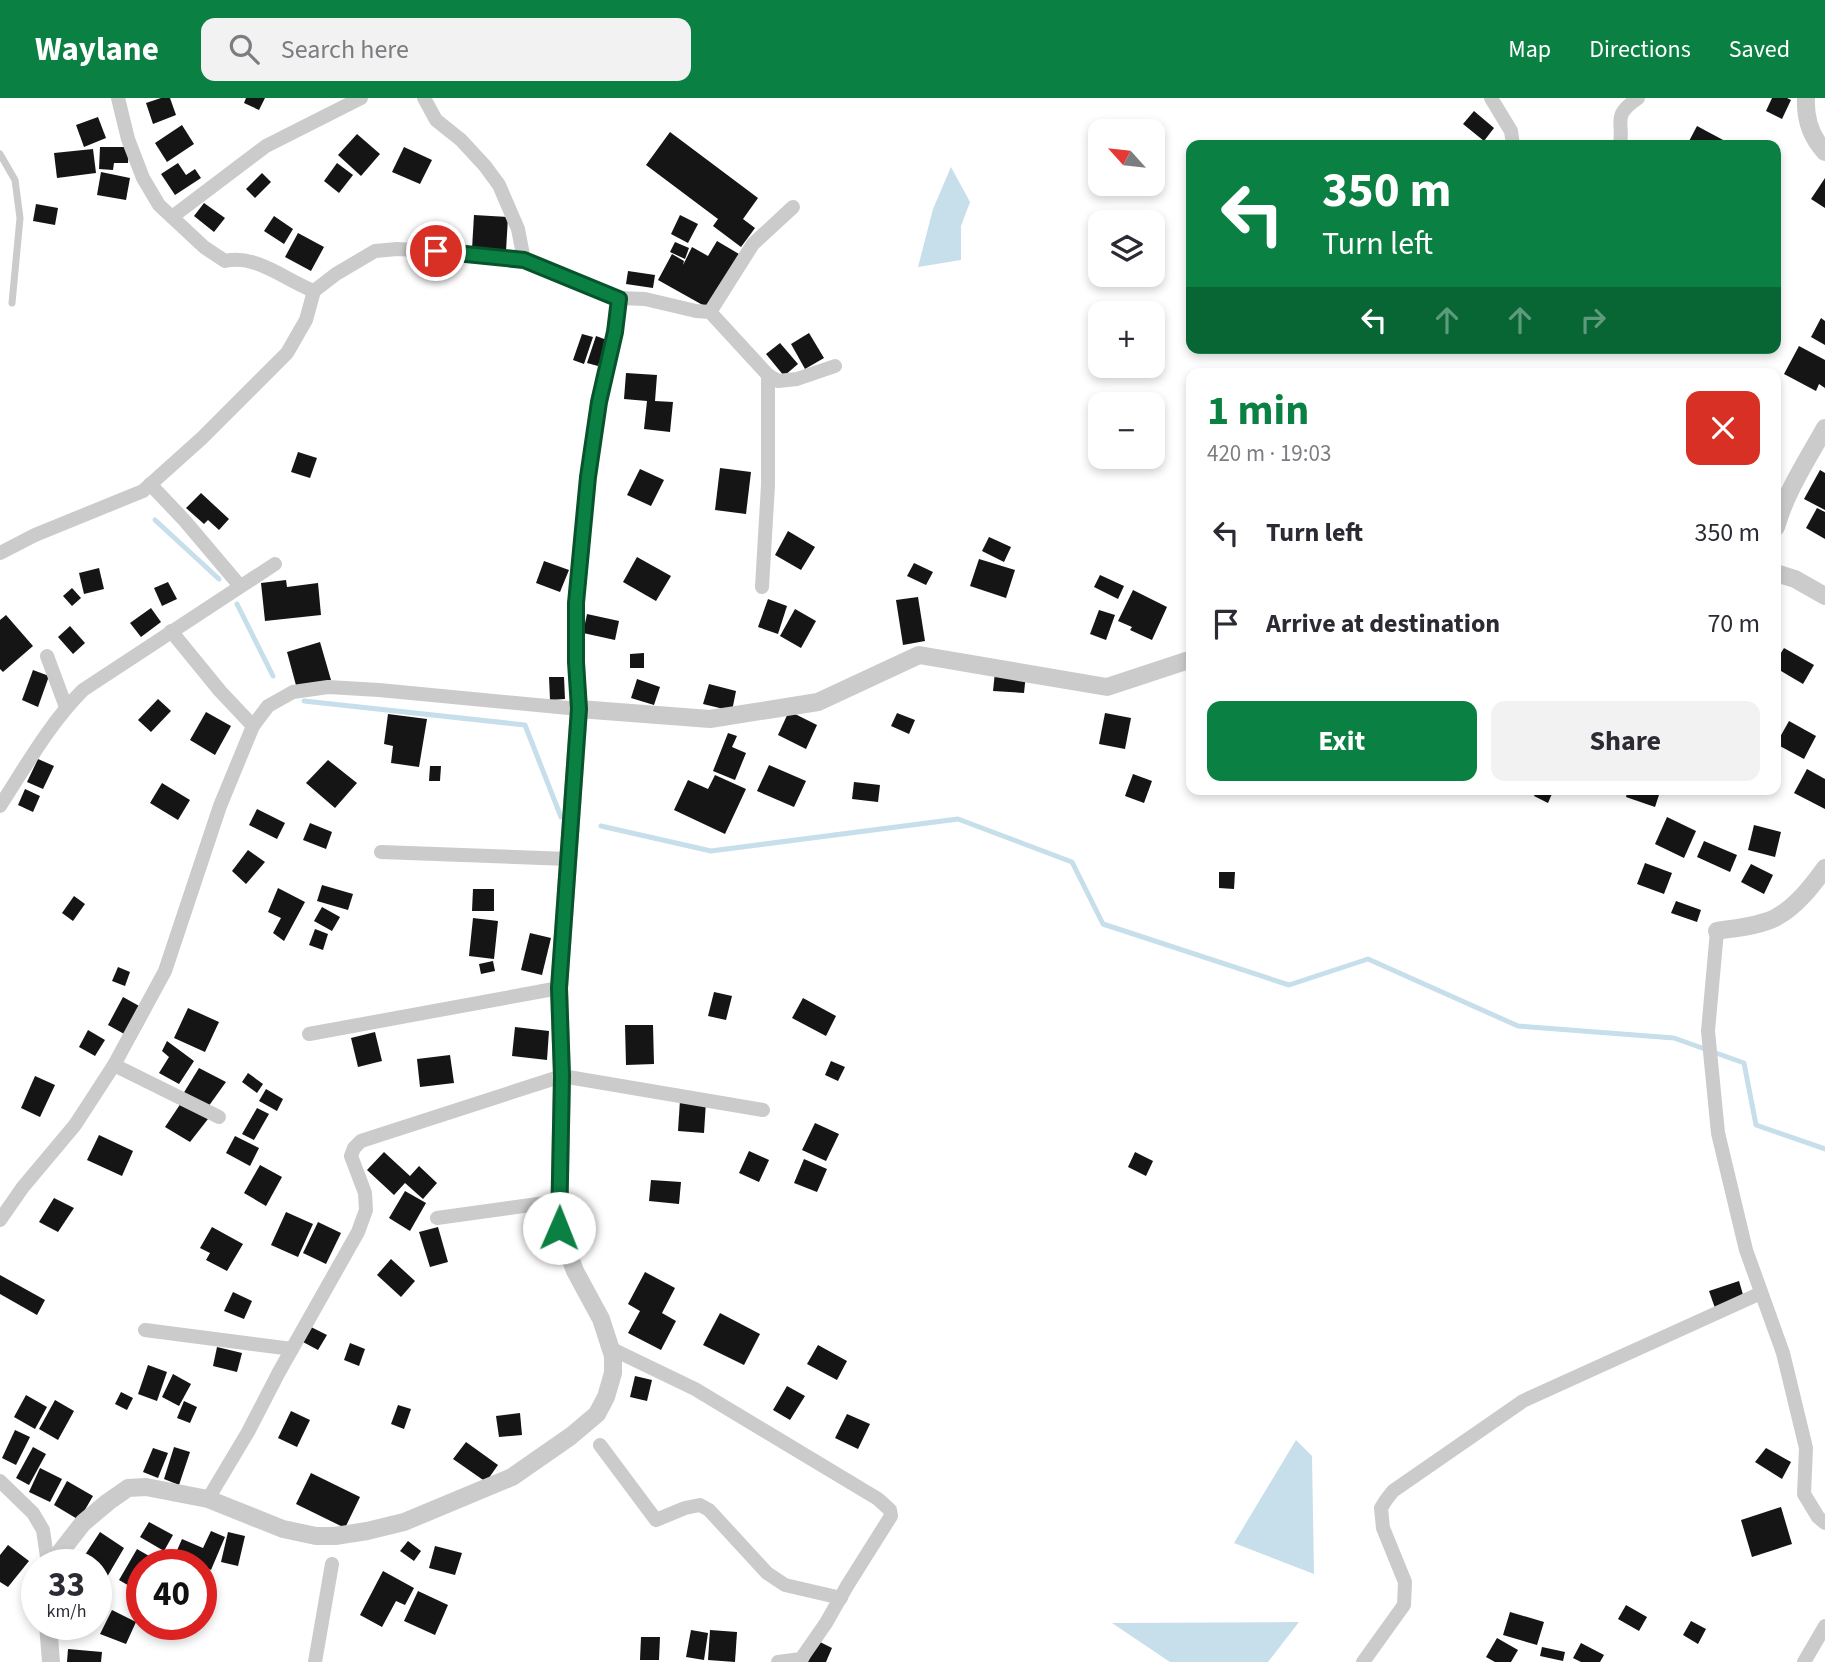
<!DOCTYPE html>
<meta charset="utf-8">
<style>
:root{--surface:#fff;--page:#f2f2f3;--text:#2b2b33;--muted:#7c7c81;--accent:#0b8043}
body{margin:0;font-family:"Source Sans 3",sans-serif;background:var(--page);color:var(--text);height:100vh;display:flex;flex-direction:column;font-size:26px;white-space:nowrap}
*{box-sizing:border-box;margin:0}
p{font-size:23px;color:var(--muted)}
.icon{flex:none;width:38px;height:38px;fill:none;stroke:currentColor;stroke-width:2;stroke-linecap:round;stroke-linejoin:round}
.map{position:relative;flex:1;overflow:hidden}
.drawer{position:absolute;left:1186px;top:270px;width:595px;height:427px;display:flex;flex-direction:column;background:var(--surface);border-radius:14px;box-shadow:0 4px 10px #0003}
.drawer>*{flex:none}
.top-card{position:absolute;left:1186px;top:42px;width:595px;height:214px;border-radius:14px;box-shadow:0 4px 10px #0003;background:#0b8043;color:#fff;overflow:hidden}
.needle{width:46px;rotate:297deg}
.controls{position:absolute;left:1088px;top:21px;display:grid;gap:14px}
.controls a{display:grid;place-items:center;width:77px;height:77px;border-radius:14px;background:var(--surface);box-shadow:0 4px 10px #0003;font-size:35px}
.speed{position:absolute;left:21px;top:1451px;display:flex;gap:14px;font-size:35px;font-weight:700;text-align:center}
.speed>*{display:grid;place-content:center;width:91px;height:91px;border-radius:50%;background:var(--surface);box-shadow:0 4px 10px #0003;line-height:1}
.speed small{font-size:18px;font-weight:400}
.speed .limit{border:10px solid #d22;background:#fff;color:#111}
.pin{position:absolute;display:grid;place-items:center;width:60px;height:60px;color:#fff;margin:-30px;border:4px solid #fff;border-radius:50%;box-shadow:0 2px 7px #0007}
.me{position:absolute;width:77px;margin:-38px;rotate:1deg;stroke-linejoin:round;filter:drop-shadow(0 0 5px #0008)}
.turn{display:flex;align-items:center;gap:24px;height:147px;padding:0 21px;font-size:32px}
.turn .icon{width:91px;height:91px;stroke-width:2.5}
.turn b{display:block;font-size:49px;line-height:60px}
.lanes{display:flex;align-items:center;height:66px;padding:0 21px;background:#0003;justify-content:center;gap:35px;direction:ltr}
.lanes .off{opacity:.35}
.round{display:grid;place-items:center;flex:none;width:74px;height:74px;border-radius:14px;background:var(--page)}
.head{display:flex;align-items:center;justify-content:space-between;height:119px;padding:0 21px}
h1{font-size:42px;font-weight:700;line-height:52px;color:var(--accent)}
.cta{display:flex;gap:14px;margin-top:auto;padding:14px 21px}
.cta a{flex:1;height:80px;border-radius:14px;background:var(--accent);color:#fff;font-size:28px;font-weight:700;line-height:80px;text-align:center}
.cta a+a{background:var(--page);color:var(--text)}
ul{padding:0;list-style:none}
li{display:flex;align-items:center;gap:21px;height:91px;padding:0 21px}
li div{flex:1}
li b{display:block;font-size:26px}
li em{font-style:normal}
header{display:flex;align-items:center;gap:42px;box-sizing:border-box;height:98px;padding:0 35px;background:var(--accent);color:#fff}
header strong{font-size:33px}
nav{display:flex;gap:38px;margin-inline-start:auto;font-size:24px}
.search{width:490px;height:63px;background:var(--page);display:flex;align-items:center;gap:18px;box-sizing:border-box;padding:0 24px;border-radius:14px;color:var(--muted);font-size:26px}
.map>svg:first-child{display:block}
.water{fill:#c7deeb}
.lines{fill:none;stroke-linecap:round;stroke-linejoin:round}
.stream{stroke:#c7deeb;stroke-width:5}
.building{fill:#151515}
.service{stroke:#cbcbcb;stroke-width:7}
.minor{stroke:#cbcbcb;stroke-width:14}
.tertiary{stroke:#cbcbcb;stroke-width:18}
.route-casing{stroke:#07532c;stroke-width:18}
.route{stroke:#0b8043;stroke-width:12}
</style>
<header>
<strong>Waylane</strong>
<div class="search"><svg class="icon" aria-label="search" viewBox="0 0 24 24"><circle cx="10" cy="10" r="6"/><path d="M15 15l6 6"/></svg>Search here</div>
<nav><a>Map</a><a>Directions</a><a>Saved</a></nav>
</header>
<div class="map">
<svg width="1825" height="1564" viewBox="0 0 1825 1564">
<rect width="100%" height="100%" fill="#fff"/>
<!-- water -->
<g class="water">
<path d="M951 69 970 104 961 128V162L918 169 933 111Z"/>
<path d="M1296 1342 1312 1358 1314 1476 1234 1445Z"/>
<path d="M1299 1524 1268 1564H1170L1112 1525Z"/>
</g>
<g class="lines">
<!-- stream -->
<g class="stream">
<path d="M155 422 219 481"/>
<path d="M237 506 273 578"/>
<path d="M304 603 525 627 561 719"/>
<path d="M601 728 711 753 958 721 1072 764 1103 826 1289 887 1368 861 1518 928 1674 940 1744 965 1756 1027 1825 1051"/>
</g>
</g>
<!-- building -->
<g class="building">
<path d="M161 0H170L176 17 153 26 146 5Z"/>
<path d="M246 0H265L259 12 244 5Z"/>
<path d="M1772 0H1787L1791 2 1782 21 1766 13Z"/>
<path d="M1474 13 1494 30 1484 43 1463 26Z"/>
<path d="M98 19 106 40 84 49 76 27Z"/>
<path d="M182 27 194 46 167 64 155 45Z"/>
<path d="M1697 28 1725 43 1723 47H1687Z"/>
<path d="M670 34 758 100 743 121 755 130 741 149 713 128 718 121 646 67Z"/>
<path d="M357 36 380 56 361 78 338 57Z"/>
<path d="M100 49H129L128 65H114L113 72 99 71Z"/>
<path d="M404 49 432 62 420 86 392 74Z"/>
<path d="M93 51 96 75 57 80 54 55Z"/>
<path d="M178 65 186 77 195 71 201 80 175 97 161 76Z"/>
<path d="M337 65 353 77 339 95 324 83Z"/>
<path d="M101 74 130 80 126 102 97 97Z"/>
<path d="M262 75 271 84 255 100 246 91Z"/>
<path d="M1825 80V110L1811 101Z"/>
<path d="M204 105 225 120 214 134 194 118Z"/>
<path d="M36 106 58 110 55 127 33 123Z"/>
<path d="M474 117 508 119 506 153 472 151Z"/>
<path d="M680 117 698 126 688 145 671 136Z"/>
<path d="M274 118 293 131 284 146 264 133Z"/>
<path d="M298 135 324 149 311 173 285 159Z"/>
<path d="M717 143 739 156 708 210 658 182 672 156 684 163 683 167 692 149 708 158Z"/>
<path d="M675 144 689 150 685 161 670 154Z"/>
<path d="M628 173 655 177 653 190 626 186Z"/>
<path d="M1821 220 1825 223V247L1811 239Z"/>
<path d="M809 235 824 260 805 271 791 246Z"/>
<path d="M582 236 593 239 584 266 573 262Z"/>
<path d="M596 238 607 242 598 268 587 265Z"/>
<path d="M780 245 798 266 784 278 766 256Z"/>
<path d="M1799 248 1825 262V290L1819 286 1816 293 1784 276Z"/>
<path d="M626 275 657 277 655 303 673 304 670 334 644 331 647 303 624 301Z"/>
<path d="M298 354 317 360 310 380 291 374Z"/>
<path d="M720 370 751 374 746 416 715 412Z"/>
<path d="M640 371 664 382 651 408 627 397Z"/>
<path d="M1820 372 1825 375V412L1804 401Z"/>
<path d="M201 395 229 421 219 432 208 422 204 426 186 410Z"/>
<path d="M1817 410 1825 414V441L1806 430Z"/>
<path d="M788 433 815 449 801 472 775 457Z"/>
<path d="M989 439 1011 449 1004 464 982 453Z"/>
<path d="M637 459 671 478 656 503 623 484Z"/>
<path d="M979 461 1015 472 1006 500 970 488Z"/>
<path d="M544 463 569 472 560 494 536 485Z"/>
<path d="M914 465 933 474 926 487 907 478Z"/>
<path d="M99 470 104 491 84 496 79 475Z"/>
<path d="M1100 477 1124 488 1118 501 1094 489Z"/>
<path d="M286 482 287 489 318 485 321 517 265 523 261 485Z"/>
<path d="M168 484 177 501 162 508 154 490Z"/>
<path d="M72 490 81 500 72 508 63 498Z"/>
<path d="M1133 492 1167 509 1152 542 1130 532 1132 529 1118 523Z"/>
<path d="M918 499 925 543 903 547 896 502Z"/>
<path d="M768 501 787 508 778 536 758 529Z"/>
<path d="M151 510 161 524 141 539 130 525Z"/>
<path d="M795 511 816 523 801 550 780 538Z"/>
<path d="M1099 512 1115 517 1106 542 1090 536Z"/>
<path d="M587 516 619 523 615 542 583 535Z"/>
<path d="M6 517 33 548 3 574 0 571V522Z"/>
<path d="M70 528 85 545 73 556 58 539Z"/>
<path d="M320 544 331 582 297 591 287 554Z"/>
<path d="M1784 550 1814 567 1803 586 1776 570V563Z"/>
<path d="M644 555V570H630V556Z"/>
<path d="M33 572 49 578 38 609 22 602Z"/>
<path d="M995 574 1026 576 1024 595 993 593Z"/>
<path d="M549 579H564L565 601 550 602Z"/>
<path d="M637 581 660 589 654 607 631 600Z"/>
<path d="M709 586 736 593 732 613 703 606Z"/>
<path d="M158 601 171 613 151 634 138 622Z"/>
<path d="M789 613 817 627 806 651 778 637Z"/>
<path d="M206 614 231 628 215 657 190 642Z"/>
<path d="M897 615 915 622 909 636 891 628Z"/>
<path d="M1105 615 1131 620 1125 651 1099 646Z"/>
<path d="M388 616 427 621 419 669 391 665 393 648 384 646Z"/>
<path d="M1789 623 1816 638 1804 661 1776 646Z"/>
<path d="M728 635 737 638 732 649 746 655 735 682 713 673Z"/>
<path d="M38 661 54 668 43 691 27 684Z"/>
<path d="M328 662 357 685 335 710 306 685Z"/>
<path d="M769 667 806 683 794 709 757 693Z"/>
<path d="M430 668H441L440 683H429Z"/>
<path d="M1807 671 1825 681V711L1794 695Z"/>
<path d="M1133 676 1152 683 1144 705 1125 698Z"/>
<path d="M715 677 746 691 725 736 674 712 688 682 708 691Z"/>
<path d="M854 684 880 687 878 704 852 701Z"/>
<path d="M162 685 190 702 178 722 150 705Z"/>
<path d="M25 691 40 698 33 714 18 707Z"/>
<path d="M1537 691H1554L1548 705 1534 698Z"/>
<path d="M1628 691H1661L1655 709 1626 699Z"/>
<path d="M257 711 285 725 277 741 249 727Z"/>
<path d="M1667 719 1696 733 1684 760 1655 746Z"/>
<path d="M310 725 332 734 326 751 303 742Z"/>
<path d="M1754 727 1781 734 1775 759 1748 752Z"/>
<path d="M1704 743 1737 757 1730 774 1697 759Z"/>
<path d="M248 752 265 764 246 786 232 773Z"/>
<path d="M1645 765 1672 775 1664 796 1637 786Z"/>
<path d="M1751 766 1773 777 1764 796 1741 784Z"/>
<path d="M1219 774H1235L1234 791 1219 790Z"/>
<path d="M322 787 353 796 348 812 317 803Z"/>
<path d="M278 790 305 804 284 843 273 835 281 820 268 814Z"/>
<path d="M473 791H494V813H472Z"/>
<path d="M74 798 85 806 73 823 62 815Z"/>
<path d="M1676 803 1701 812 1697 824 1671 815Z"/>
<path d="M322 809 340 819 332 833 314 823Z"/>
<path d="M473 820 498 823 494 861 469 858Z"/>
<path d="M315 831 328 836 323 852 309 847Z"/>
<path d="M530 835 551 840 542 877 521 872Z"/>
<path d="M493 863 495 873 481 876 479 866Z"/>
<path d="M118 869 130 874 125 888 112 883Z"/>
<path d="M714 894 732 898 726 922 708 918Z"/>
<path d="M123 899 150 914 135 942 108 927Z"/>
<path d="M803 900 836 918 826 938 792 920Z"/>
<path d="M188 910 219 924 205 954 174 940Z"/>
<path d="M625 927H653L654 966 626 967Z"/>
<path d="M515 929 549 933 547 962 512 958Z"/>
<path d="M88 932 105 942 95 958 79 949Z"/>
<path d="M375 934 382 963 358 969 351 940Z"/>
<path d="M167 943 194 963 179 986 159 975 169 959 162 953Z"/>
<path d="M450 957 454 985 420 989 417 961Z"/>
<path d="M831 963 845 969 838 983 825 977Z"/>
<path d="M199 970 226 984 208 1009 183 996Z"/>
<path d="M248 975 263 986 257 995 242 984Z"/>
<path d="M35 978 55 987 40 1019 21 1010Z"/>
<path d="M266 991 283 1001 277 1013 259 1003Z"/>
<path d="M680 1002 706 1003 704 1035 678 1033Z"/>
<path d="M181 1005 208 1021 190 1044 165 1029Z"/>
<path d="M257 1010 269 1016 254 1042 242 1036Z"/>
<path d="M815 1025 839 1036 826 1063 802 1052Z"/>
<path d="M99 1037 133 1053 122 1078 87 1062Z"/>
<path d="M235 1038 259 1050 250 1068 226 1055Z"/>
<path d="M749 1053 769 1062 759 1084 739 1075Z"/>
<path d="M384 1054 410 1078 419 1068 437 1085 423 1101 405 1085 394 1097 367 1072Z"/>
<path d="M1135 1054 1153 1063 1146 1078 1128 1069Z"/>
<path d="M804 1061 827 1071 817 1094 794 1085Z"/>
<path d="M260 1067 282 1079 266 1108 244 1095Z"/>
<path d="M651 1082 681 1084 679 1106 649 1103Z"/>
<path d="M405 1093 426 1105 410 1133 389 1120Z"/>
<path d="M54 1100 74 1110 58 1134 39 1124Z"/>
<path d="M286 1114 313 1126 298 1159 271 1147Z"/>
<path d="M318 1124 341 1135 326 1166 303 1155Z"/>
<path d="M212 1129 243 1146 227 1173 206 1162 210 1155 200 1150Z"/>
<path d="M438 1129 448 1164 430 1169 419 1134Z"/>
<path d="M391 1161 415 1183 401 1199 377 1177Z"/>
<path d="M645 1174 675 1190 662 1215 676 1223 661 1252 628 1235 640 1213 628 1206Z"/>
<path d="M0 1177 45 1202 37 1217 0 1196Z"/>
<path d="M1739 1183 1744 1200 1715 1210 1709 1193Z"/>
<path d="M233 1194 252 1203 244 1221 224 1213Z"/>
<path d="M720 1215 760 1236 744 1267 703 1247Z"/>
<path d="M311 1229 327 1237 318 1252 303 1244Z"/>
<path d="M350 1245 365 1251 359 1268 344 1262Z"/>
<path d="M818 1247 847 1263 837 1282 807 1266Z"/>
<path d="M217 1249 242 1255 237 1274 213 1268Z"/>
<path d="M148 1267 167 1274 157 1303 138 1296Z"/>
<path d="M173 1276 191 1286 179 1308 162 1299Z"/>
<path d="M635 1278 652 1282 647 1303 630 1299Z"/>
<path d="M787 1288 805 1298 790 1322 773 1312Z"/>
<path d="M121 1294 133 1300 127 1312 115 1306Z"/>
<path d="M26 1297 47 1309 35 1331 14 1319Z"/>
<path d="M55 1302 74 1313 58 1342 39 1331Z"/>
<path d="M184 1303 197 1309 190 1325 177 1320Z"/>
<path d="M398 1307 411 1311 404 1331 391 1326Z"/>
<path d="M291 1313 310 1322 297 1349 278 1340Z"/>
<path d="M520 1315 522 1337 499 1339 496 1318Z"/>
<path d="M847 1316 870 1326 858 1351 835 1340Z"/>
<path d="M15 1332 30 1339 16 1367 2 1360Z"/>
<path d="M466 1344 498 1367 486 1384 453 1361Z"/>
<path d="M33 1349 46 1356 29 1387 16 1380Z"/>
<path d="M174 1349 190 1354 179 1387 164 1381Z"/>
<path d="M153 1350 168 1355 158 1380 143 1374Z"/>
<path d="M1766 1350 1791 1364 1782 1381 1755 1364Z"/>
<path d="M40 1370 62 1381 50 1404 29 1394Z"/>
<path d="M311 1375 360 1399 345 1430 296 1406Z"/>
<path d="M67 1383 93 1398 79 1422 54 1407Z"/>
<path d="M1781 1409 1792 1446 1752 1459 1741 1422Z"/>
<path d="M149 1424 173 1437 164 1453 140 1439Z"/>
<path d="M211 1433 225 1439 211 1472 201 1468V1466H171L182 1441 203 1450Z"/>
<path d="M100 1434 124 1450 107 1479 96 1472V1466H86L81 1463Z"/>
<path d="M228 1434 245 1438 238 1468 221 1464Z"/>
<path d="M408 1443 421 1453 414 1463 400 1453Z"/>
<path d="M8 1447 29 1463 8 1489 0 1484V1457Z"/>
<path d="M435 1448 462 1455 455 1477 429 1470Z"/>
<path d="M137 1451 156 1462 153 1466H142V1486L138 1493 119 1482Z"/>
<path d="M383 1473 414 1490 405 1507 396 1503 382 1529 360 1517Z"/>
<path d="M418 1493 448 1507 435 1537 404 1523Z"/>
<path d="M1626 1507 1647 1519 1639 1533 1618 1521Z"/>
<path d="M112 1512 136 1524 126 1546 100 1536Z"/>
<path d="M1510 1514 1544 1524 1537 1547 1503 1537Z"/>
<path d="M1691 1523 1706 1531 1698 1546 1683 1537Z"/>
<path d="M691 1532 708 1535 704 1562 686 1559Z"/>
<path d="M710 1532 737 1534 735 1564 708 1562Z"/>
<path d="M641 1539H660L659 1562H640Z"/>
<path d="M1497 1540 1518 1552 1511 1564H1495L1486 1559Z"/>
<path d="M818 1543 832 1550 826 1564H808Z"/>
<path d="M1581 1545 1604 1557 1600 1564H1581L1573 1560Z"/>
<path d="M1542 1549 1565 1554 1563 1563 1540 1558Z"/>
<path d="M68 1551 102 1554 101 1564H67Z"/>
</g>
<g class="lines">
<!-- service -->
<path class="service" d="M0 56 15 82 20 120 12 205"/>
<!-- minor -->
<g class="minor">
<path d="M118 0 128 41 143 80 159 107 204 149 225 163C257 156 285 182 314 193L336 176 375 153 397 151 436 153 524 162 518 131 499 87 485 68 461 42 436 22 424 0"/>
<path d="M1491 0 1511 33 1513 47"/>
<path d="M1620 47C1624 22 1611 19 1638 0"/>
<path d="M172 119 266 48 361 0"/>
<path d="M619 200 645 201 696 213 710 214 768 277 778 283 797 281 835 268"/>
<path d="M710 214 753 146 793 109"/>
<path d="M150 386 185 423 240 488"/>
<path d="M0 455 35 437 143 393 202 340 287 255 306 222 314 193"/>
<path d="M762 489 768 387V277"/>
<path d="M171 533 220 593 253 628"/>
<path d="M47 558 66 609"/>
<path d="M0 708C26 668 49 626 83 592L275 466"/>
<path d="M381 754 568 761"/>
<path d="M1717 833 1708 933 1718 1035 1746 1152 1783 1255 1806 1350 1804 1396 1818 1419 1825 1425"/>
<path d="M309 936 559 890"/>
<path d="M114 967 219 1019"/>
<path d="M437 1120 560 1103"/>
<path d="M0 1122 23 1089 75 1027 114 967 165 873 220 708 253 628 268 608 293 594 328 589 379 592 579 611C572 510 582 405 599 306 605 270 614 236 619 200L524 162"/>
<path d="M145 1232 292 1251"/>
<path d="M610 1250 695 1291 878 1401 890 1412 891 1418 847 1488 826 1525 801 1561 778 1564"/>
<path d="M600 1347 656 1422 685 1410 700 1407 709 1412 767 1475 785 1487 841 1500"/>
<path d="M0 1383 33 1415 43 1432 48 1466"/>
<path d="M208 1401 248 1334 279 1274 358 1134 366 1112 365 1095 351 1058 354 1050 361 1043 562 978 763 1012"/>
<path d="M315 1564 332 1466"/>
<path d="M1363 1564 1404 1507 1405 1484 1383 1430 1381 1410 1386 1402 1393 1393 1523 1303 1761 1195"/>
<path d="M1804 1564 1825 1528"/>
</g>
<!-- tertiary -->
<g class="tertiary">
<path d="M1806 0C1805 20 1811 39 1825 54"/>
<path d="M1776 429C1786 394 1807 362 1825 330"/>
<path d="M1776 475 1795 481 1825 498"/>
<path d="M1717 833C1735 830 1759 828 1775 820 1796 809 1812 788 1825 770"/>
<path d="M51 1466 83 1425 108 1404 128 1390 146 1389 208 1401 283 1431 316 1438H335L367 1433 404 1424 512 1379 571 1338 597 1316 606 1299 613 1275V1258L601 1221 575 1173 559 1130 562 978 559 890 579 611 710 621 818 604 919 557 1107 589 1192 561"/>
<path d="M48 1526 51 1564"/>
</g>
</g>
<g class="lines">
<defs>
<path id="route" d="M436 153 524 162 619 201 615 234 599 304 588 379 576 505V564L579 611 559 890 562 978 559 1130"/>
</defs>
<!-- route casing -->
<use href="#route" class="route-casing"/>
<!-- route -->
<use href="#route" class="route"/>
</g>
</svg>
<div class="controls">
<a><svg class="needle" viewBox="-14 -14 28 28"><path d="M0-13l5 13h-10z" fill="#e53935"/><path d="M0 13l5-13h-10z" fill="#7c7c81"/></svg></a>
<a><svg class="icon" aria-label="layers" viewBox="0 0 24 24"><path d="M12 4l9 5-9 5-9-5zM3 14l9 5 9-5"/></svg></a>
<a>+</a>
<a>−</a>
</div>
<div class="speed"><div>33<small>km/h</small></div><div class="limit">40</div></div>
<div class="pin" style="left:436px;top:153px;background:#d93025"><svg class="icon" aria-label="arrive" viewBox="0 0 24 24"><path d="M6 21V4h12l-3 4 3 4H6"/></svg></div>
<svg class="me" style="left:559px;top:1130px" viewBox="-20 -20 40 40"><circle r="19" fill="#fff"/><path d="M0-13L10 11 0 6-10 11z" fill="#0b8043"/></svg>
<div class="top-card">
<div class="turn"><svg class="icon" aria-label="left" viewBox="0 0 24 24"><path d="M17 20v-9H6M10 6l-5 5 5 5"/></svg><div><b>350 m</b>Turn left</div></div>
<div class="lanes"><svg class="icon" aria-label="left" viewBox="0 0 24 24"><path d="M17 20v-9H6M10 6l-5 5 5 5"/></svg><svg class="icon off" aria-label="ahead" viewBox="0 0 24 24"><path d="M12 20V5M6 11l6-6 6 6"/></svg><svg class="icon off" aria-label="ahead" viewBox="0 0 24 24"><path d="M12 20V5M6 11l6-6 6 6"/></svg><svg class="icon off" aria-label="right" viewBox="0 0 24 24"><path d="M7 20v-9h11M14 6l5 5-5 5"/></svg></div>
</div>
<section class="drawer">
<div class="head"><div><h1>1 min</h1><p>420 m · 19:03</p></div><a class="round" style="background:#d93025;color:#fff"><svg class="icon" aria-label="close" viewBox="0 0 24 24"><path d="M6 6l12 12M18 6L6 18"/></svg></a></div>
<ul>
<li><svg class="icon" aria-label="left" viewBox="0 0 24 24"><path d="M17 20v-9H6M10 6l-5 5 5 5"/></svg><div><b>Turn left</b></div><em>350 m</em></li>
<li><svg class="icon" aria-label="arrive" viewBox="0 0 24 24"><path d="M6 21V4h12l-3 4 3 4H6"/></svg><div><b>Arrive at destination</b></div><em>70 m</em></li>
</ul>
<div class="cta"><a>Exit</a><a>Share</a></div>
</section>
</div>
